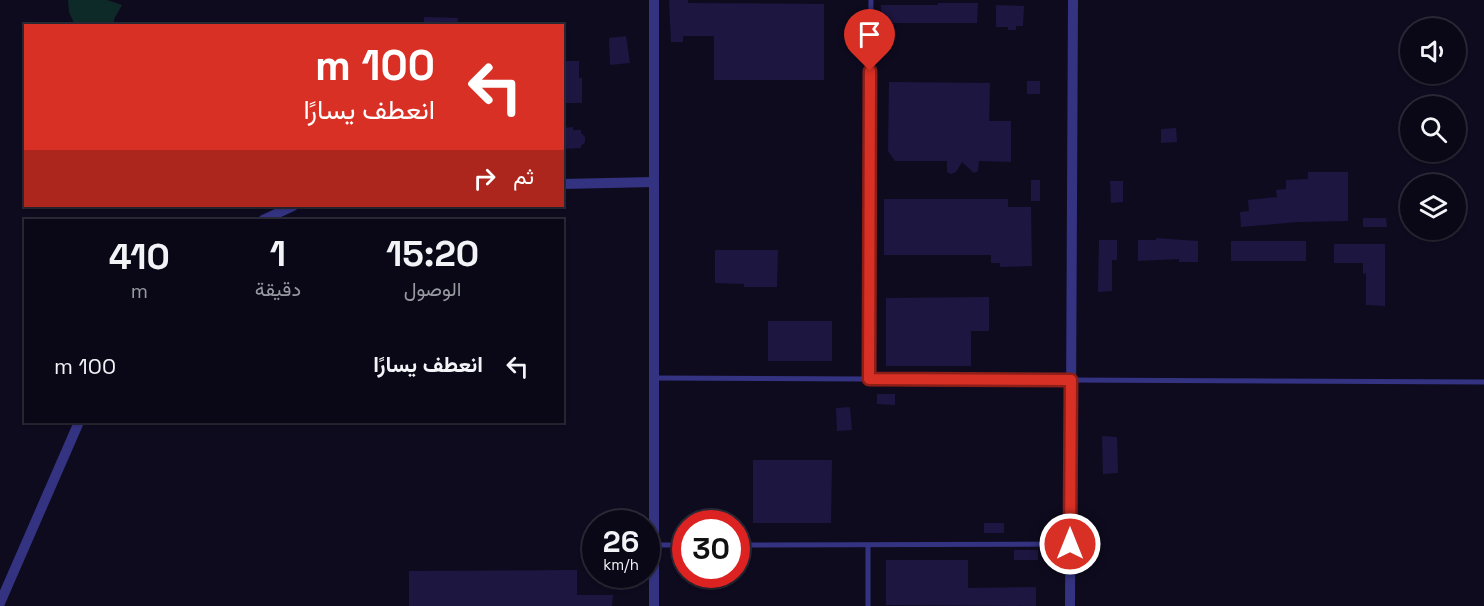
<!DOCTYPE html>
<html lang="ar">
<meta charset="utf-8">
<style>
:root{--surface:#0a0817;--page:#131120;--text:#f1f3f6;--muted:#999aa1;--line:#2a2936}
body{margin:0;font-family:"Space Grotesk",Vazirmatn,sans-serif;background:var(--page);color:var(--text);direction:rtl;height:100vh;display:flex;flex-direction:column;font-size:22px;white-space:nowrap}
*{box-sizing:border-box;margin:0}
p{font-size:20px;color:var(--muted)}
.icon{flex:none;width:33px;height:33px;fill:none;stroke:currentColor;stroke-width:2;stroke-linecap:round;stroke-linejoin:round}
.map{position:relative;flex:1;overflow:hidden;direction:ltr}
.side{position:absolute;left:24px;top:219px;width:540px;height:204px;display:flex;flex-direction:column;background:var(--surface);border-radius:0px;box-shadow:0 2px 4px #0004,0 0 0 2px var(--line);direction:rtl}
.side>*{flex:none}
.guide{position:absolute;left:24px;top:24px;width:540px;height:183px;border-radius:0px;box-shadow:0 2px 4px #0004,0 0 0 2px var(--line);direction:rtl;background:#d93025;color:#fff;overflow:hidden}
.buttons{position:absolute;left:1400px;top:18px;display:grid;gap:12px}
.buttons a{display:grid;place-items:center;width:66px;height:66px;border-radius:50%;background:var(--surface);box-shadow:0 2px 4px #0004,0 0 0 2px var(--line);font-size:30px}
.speed{position:absolute;left:582px;top:510px;display:flex;gap:12px;font-size:30px;font-weight:700;text-align:center}
.speed>*{display:grid;place-content:center;width:78px;height:78px;border-radius:50%;background:var(--surface);box-shadow:0 2px 4px #0004,0 0 0 2px var(--line);line-height:1}
.speed small{font-size:15px;font-weight:400}
.speed .limit{border:9px solid #d22;background:#fff;color:#111}
.pin{position:absolute;display:grid;place-items:center;width:51px;height:51px;color:#fff;margin:-62px -26px;border-radius:50% 50% 50% 0;rotate:-45deg;box-shadow:0 0 6px #0007}
.pin .icon{rotate:45deg}
.me{position:absolute;width:66px;margin:-33px;rotate:0deg;stroke-linejoin:round;filter:drop-shadow(0 0 4px #0008)}
.turn{display:flex;align-items:center;gap:21px;height:126px;padding:0 30px;font-size:27px}
.turn .icon{width:78px;height:78px;stroke-width:2.5}
.turn b{display:block;font-size:42px;line-height:51px}
.then{display:flex;align-items:center;height:57px;padding:0 30px;background:#0003;gap:12px;font-size:22px}
.eta{display:flex;justify-content:space-evenly;align-items:center;height:102px;text-align:center}
.eta b{font-size:36px;font-weight:700;line-height:42px}
ul{padding:0;list-style:none}
li{display:flex;align-items:center;gap:18px;height:90px;padding:0 30px}
li div{flex:1}
li b{display:block;font-size:22px}
li em{font-style:normal}
.map>svg:first-child{display:block}
.green{fill:#0e2a28}
.building{fill:#1d1641}
.lines{fill:none;stroke-linecap:round;stroke-linejoin:round}
.service{stroke:#343381;stroke-width:5}
.minor{stroke:#343381;stroke-width:10}
.route-casing{stroke:#8d1f18;stroke-width:15}
.route{stroke:#d93025;stroke-width:10}
</style>
<div class="map">
<svg width="1484" height="606" viewBox="0 0 1484 606">
<rect width="100%" height="100%" fill="#0e0b1f"/>
<!-- green -->
<path class="green" d="M68 0H107L122 5 114 19V25H75L69 12Z"/>
<!-- building -->
<g class="building">
<path d="M669 0H688V3L824 4V80H714V36H683V42H671Z"/>
<path d="M938 3H978L977 23H881V5H938Z"/>
<path d="M996 5 1024 6 1023 26H1016V30H1008V27H996Z"/>
<path d="M424 17 458 18 457 26H424Z"/>
<path d="M626 36 630 63 610 65 609 38Z"/>
<path d="M562 61H579V78H582V103H562Z"/>
<rect x="1027" y="81" width="13" height="13"/>
<path d="M889 82 990 83 989 121H1011V162L979 161 978 171 974 173 962 162 956 172 951 174 947 172V161H895L888 151Z"/>
<path d="M573 127V130H581V133L585 137V142L581 146V148L562 149V128Z"/>
<path d="M1176 128 1177 142 1161 143V129Z"/>
<path d="M1308 172H1348V221L1297 222 1241 227 1240 212 1249 211 1248 200 1277 197 1276 190 1286 189V180L1308 179Z"/>
<rect x="1031" y="180" width="9" height="21"/>
<path d="M1110 181H1123V202L1111 203Z"/>
<path d="M884 199H1008V207H1031L1032 266 1000 267V263H991V255H884Z"/>
<path d="M1363 218H1386L1387 227H1363Z"/>
<path d="M1156 238 1198 241V262H1179V259L1138 261V240H1156Z"/>
<path d="M1099 240H1117V260H1112V291L1098 292Z"/>
<rect x="1231" y="241" width="75" height="20"/>
<path d="M1334 244H1385V306L1366 305V273L1363 274V263H1334Z"/>
<path d="M715 250H778L777 287H744V284L715 283Z"/>
<path d="M989 297V331H971V366H886V298Z"/>
<rect x="768" y="321" width="64" height="40"/>
<path d="M877 394H895V405L877 404Z"/>
<path d="M850 407 852 430 837 431 836 408Z"/>
<path d="M1102 436 1117 437 1118 473 1103 474Z"/>
<path d="M753 460H832L831 523H753Z"/>
<rect x="984" y="523" width="20" height="10"/>
<rect x="1014" y="550" width="24" height="10"/>
<path d="M886 560H968V588L1036 587V606L886 605Z"/>
<path d="M577 570V595H613L612 606H409V571Z"/>
</g>
<g class="lines">
<!-- service -->
<g class="service">
<path d="M654 378 1484 382"/>
<path d="M869 379 868 188 871 0"/>
<path d="M655 545H686"/>
<path d="M736 545 1070 544"/>
<path d="M868 546V606"/>
</g>
<!-- minor -->
<g class="minor">
<path d="M654 0V606"/>
<path d="M562 184 654 182"/>
<path d="M263 220 293 206"/>
<path d="M0 603 79 422"/>
<path d="M1070 606 1073 0"/>
</g>
</g>
<g class="lines">
<defs>
<path id="route" d="M870 71 869 379 1071 380 1070 544"/>
</defs>
<!-- route casing -->
<use href="#route" class="route-casing"/>
<!-- route -->
<use href="#route" class="route"/>
</g>
</svg>
<div class="buttons">
<a><svg class="icon" aria-label="sound" viewBox="0 0 24 24"><path d="M4 9h4l5-4v14l-5-4H4zM17 9q2 3 0 6"/></svg></a>
<a><svg class="icon" aria-label="search" viewBox="0 0 24 24"><circle cx="10" cy="10" r="6"/><path d="M15 15l6 6"/></svg></a>
<a><svg class="icon" aria-label="layers" viewBox="0 0 24 24"><path d="M12 4l9 5-9 5-9-5zM3 14l9 5 9-5"/></svg></a>
</div>
<div class="speed"><div>26<small>km/h</small></div><div class="limit">30</div></div>
<div class="pin" style="left:870px;top:71px;background:#d93025"><svg class="icon" aria-label="arrive" viewBox="0 0 24 24"><path d="M6 21V4h12l-3 4 3 4H6"/></svg></div>
<svg class="me" style="left:1070px;top:544px" viewBox="-20 -20 40 40"><circle r="17" fill="#d93025" stroke="#fff" stroke-width="3"/><path d="M0-11L8 9 0 5-8 9z" fill="#fff"/></svg>
<div class="guide">
<div class="turn"><svg class="icon" aria-label="left" viewBox="0 0 24 24"><path d="M17 20v-9H6M10 6l-5 5 5 5"/></svg><div><b>100 m</b>انعطف يسارًا</div></div>
<div class="then">ثم<svg class="icon" aria-label="right" viewBox="0 0 24 24"><path d="M7 20v-9h11M14 6l5 5-5 5"/></svg></div>
</div>
<section class="side">
<div class="eta">
<div><b>15:20</b><p>الوصول</p></div>
<div><b>1</b><p>دقيقة</p></div>
<div><b>410</b><p>m</p></div>
</div>
<ul>
<li><svg class="icon" aria-label="left" viewBox="0 0 24 24"><path d="M17 20v-9H6M10 6l-5 5 5 5"/></svg><div><b>انعطف يسارًا</b></div><em>100 m</em></li>
</ul>
</section>
</div>
